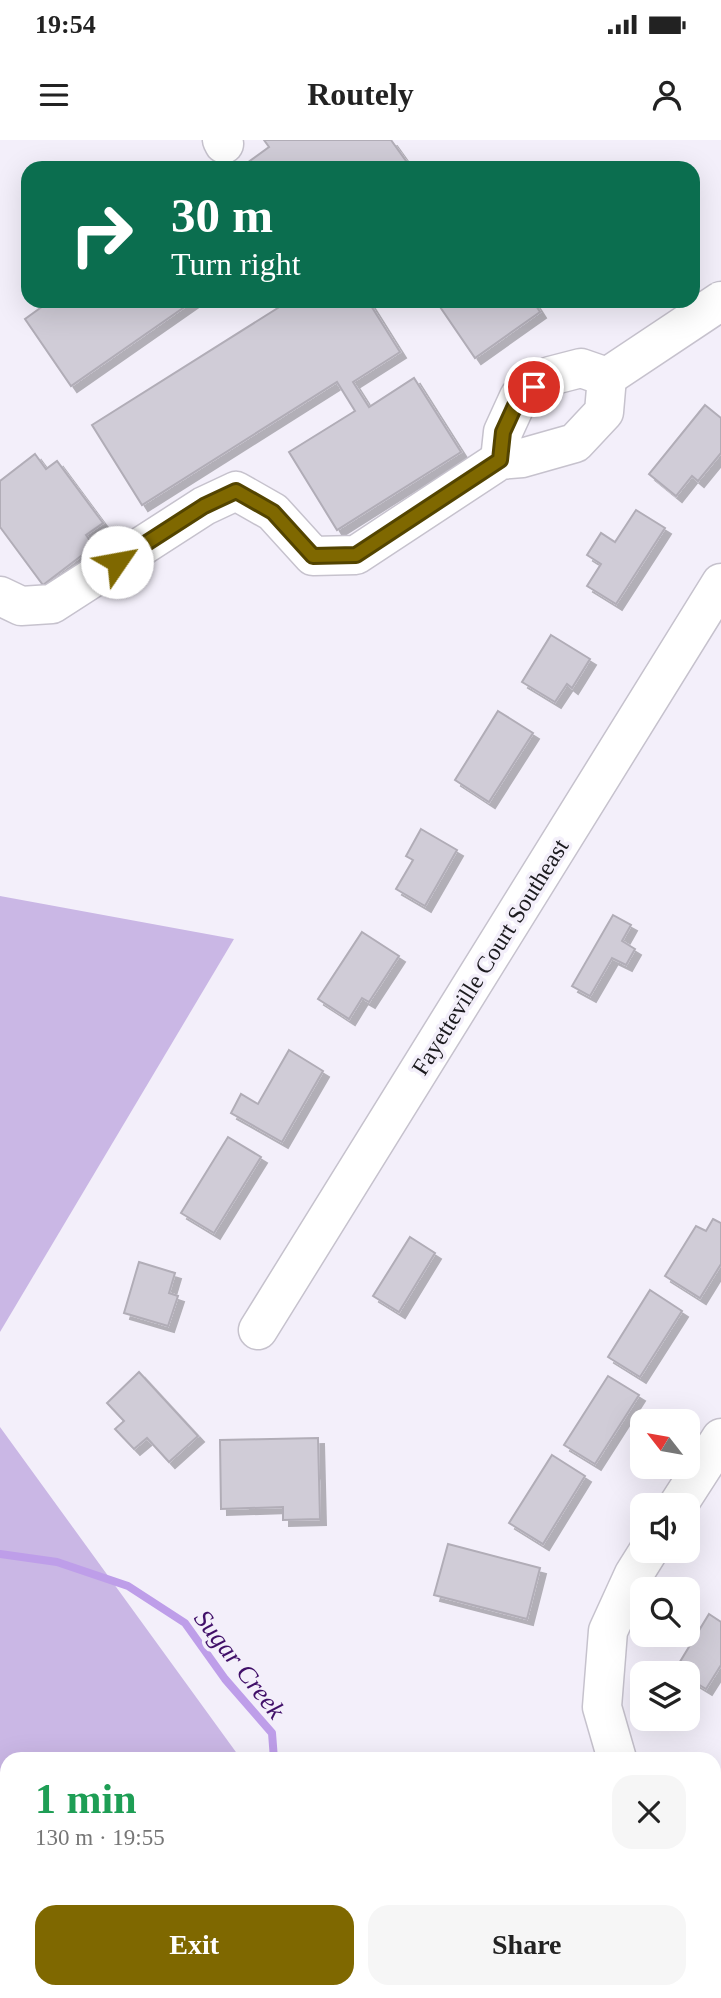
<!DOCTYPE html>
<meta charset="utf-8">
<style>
:root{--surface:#fff;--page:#f6f6f6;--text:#222;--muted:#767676;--accent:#7f6800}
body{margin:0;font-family:Georgia,serif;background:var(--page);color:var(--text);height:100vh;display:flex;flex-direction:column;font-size:26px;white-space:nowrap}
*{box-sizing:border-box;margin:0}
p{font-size:23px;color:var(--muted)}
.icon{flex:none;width:38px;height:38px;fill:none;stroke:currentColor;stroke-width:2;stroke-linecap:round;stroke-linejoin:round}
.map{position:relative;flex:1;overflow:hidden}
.details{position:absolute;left:0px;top:1612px;width:721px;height:247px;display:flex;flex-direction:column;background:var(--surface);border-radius:21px 21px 0 0;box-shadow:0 7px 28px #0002}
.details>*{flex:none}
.banner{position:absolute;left:21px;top:21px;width:679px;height:147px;border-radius:21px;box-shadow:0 7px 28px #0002;background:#0b6e4f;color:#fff;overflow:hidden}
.needle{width:46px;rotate:301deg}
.controls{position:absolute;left:630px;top:1269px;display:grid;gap:14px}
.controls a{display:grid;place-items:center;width:70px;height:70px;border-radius:14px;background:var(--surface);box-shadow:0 7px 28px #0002;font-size:35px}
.pin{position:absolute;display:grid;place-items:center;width:60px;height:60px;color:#fff;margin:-30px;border:4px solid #fff;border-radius:50%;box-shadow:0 2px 7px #0007}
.me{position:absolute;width:77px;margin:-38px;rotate:57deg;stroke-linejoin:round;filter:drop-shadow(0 0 5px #0008)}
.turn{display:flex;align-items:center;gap:24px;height:147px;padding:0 35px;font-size:32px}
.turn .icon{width:91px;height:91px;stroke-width:2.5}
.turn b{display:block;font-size:49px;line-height:60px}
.round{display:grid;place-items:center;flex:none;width:74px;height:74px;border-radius:21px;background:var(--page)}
.headline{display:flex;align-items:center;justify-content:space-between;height:119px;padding:0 35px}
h1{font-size:42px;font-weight:700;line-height:52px;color:#1e9e55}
.primary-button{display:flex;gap:14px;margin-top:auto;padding:14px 35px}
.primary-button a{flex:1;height:80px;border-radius:21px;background:var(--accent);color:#fff;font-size:28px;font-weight:700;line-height:80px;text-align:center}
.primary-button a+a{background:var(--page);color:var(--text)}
.status{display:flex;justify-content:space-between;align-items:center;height:49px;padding:0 35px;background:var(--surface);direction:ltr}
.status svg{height:19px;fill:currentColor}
header{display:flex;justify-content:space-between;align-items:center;height:91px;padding:0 35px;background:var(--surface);font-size:32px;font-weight:700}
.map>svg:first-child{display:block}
.green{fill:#cab7e5}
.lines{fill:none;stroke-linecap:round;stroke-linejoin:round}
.stream{stroke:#be9ee9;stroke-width:8}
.building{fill:#d0ccd7;stroke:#b1adb7;stroke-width:2;filter:url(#shadow)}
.minor-casing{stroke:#c6c2cd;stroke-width:41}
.minor{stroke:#fff;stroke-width:38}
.route-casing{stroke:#534400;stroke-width:18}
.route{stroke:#7f6800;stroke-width:12}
.labels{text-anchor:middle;stroke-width:7;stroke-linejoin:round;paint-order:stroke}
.street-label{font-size:24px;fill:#1b1a1e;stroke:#f3effa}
.water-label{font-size:26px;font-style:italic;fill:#400f68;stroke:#f3effa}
</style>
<div class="status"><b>19:54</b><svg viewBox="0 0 49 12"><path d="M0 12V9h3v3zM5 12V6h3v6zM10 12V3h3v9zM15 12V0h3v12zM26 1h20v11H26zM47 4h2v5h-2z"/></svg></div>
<header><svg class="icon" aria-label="menu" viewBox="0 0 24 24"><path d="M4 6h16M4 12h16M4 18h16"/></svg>Routely<svg class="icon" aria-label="person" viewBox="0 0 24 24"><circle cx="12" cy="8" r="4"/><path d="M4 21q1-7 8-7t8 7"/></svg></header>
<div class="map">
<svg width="721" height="1858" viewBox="0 0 721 1858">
<defs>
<filter id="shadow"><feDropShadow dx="6" dy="6" stdDeviation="0" flood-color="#0004"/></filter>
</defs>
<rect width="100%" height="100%" fill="#f3effa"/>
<!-- green -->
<g class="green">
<path d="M0 756 234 799 0 1192Z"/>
<path d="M0 1287 241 1619H7V1852H411L415 1858H0Z"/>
</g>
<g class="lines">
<!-- stream -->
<g class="stream">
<path d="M0 1414 57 1422 128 1446 185 1483 225 1539 272 1593 274 1619"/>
<path d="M351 1852 352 1858"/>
</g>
</g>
<!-- building -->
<g class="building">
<path d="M264 0H391L411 28H240L269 7Z"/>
<path d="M50 161H193L71 246 25 179Z"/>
<path d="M289 161H368L400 212 353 242 369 267 414 238 461 312 337 390 289 312 355 271 337 242 142 365 92 285Z"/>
<path d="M436 161H533L540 172 475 218Z"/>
<path d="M705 265 721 278V313L698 341 692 336 676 356 649 334Z"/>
<path d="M35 314 46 329 57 321 103 383 86 395 94 406 43 445 0 387V341Z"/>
<path d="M636 370 665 388 616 464 587 446 601 424 587 415 601 393 615 402Z"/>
<path d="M551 495 590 519 572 548 567 544 555 562 522 542Z"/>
<path d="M498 571 533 593 489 662 455 640Z"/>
<path d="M421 689 457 710 425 766 396 749 413 720 406 716Z"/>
<path d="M613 775 631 785 622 801 635 809 626 825 612 818 590 856 572 846Z"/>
<path d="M362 792 399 816 369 862 362 858 349 879 318 859Z"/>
<path d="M289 910 323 931 282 1002 231 973 241 954 258 964Z"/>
<path d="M228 997 261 1017 214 1093 181 1073Z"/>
<path d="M713 1079 721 1083V1124L700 1158 665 1136 696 1086 706 1091Z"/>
<path d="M410 1097 435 1113 399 1172 373 1156Z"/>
<path d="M139 1122 175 1133 169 1153 178 1156 168 1186 124 1173Z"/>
<path d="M650 1150 682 1171 640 1237 608 1217Z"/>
<path d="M139 1232 198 1296 169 1322 147 1298 134 1309 115 1289 124 1281 107 1263Z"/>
<path d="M608 1236 639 1255 595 1324 564 1305Z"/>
<path d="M318 1298 320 1379 283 1380V1367L221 1369 220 1300Z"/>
<path d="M552 1315 585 1336 543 1404 509 1383Z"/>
<path d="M448 1404 540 1428 527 1479 434 1455Z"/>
<path d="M709 1474 721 1482V1525L706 1549 688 1538V1533H680L675 1530Z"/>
<path d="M559 1852H605L609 1858H563Z"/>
</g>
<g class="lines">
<defs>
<g id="minor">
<path d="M222 0 224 4"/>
<path d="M607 237 721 161"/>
<path d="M500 320 503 292 519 257 550 236 581 228 607 237"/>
<path d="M0 456 21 466 52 464 204 366 236 351 273 372 313 416 356 415 500 320 522 318 575 303 604 272 607 237"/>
<path d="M258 1190 721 443"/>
<path d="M678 1365 721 1298"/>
<path d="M617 1619 602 1567 608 1491 634 1434 649 1410"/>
<path d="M714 1829 721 1844"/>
</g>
</defs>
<!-- minor casing -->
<use href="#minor" class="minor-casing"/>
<!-- minor -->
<use href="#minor" class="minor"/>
</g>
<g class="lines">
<defs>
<path id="route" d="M117 422 204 366 236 351 273 372 313 416 356 415 500 320 503 292 519 257 534 247"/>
</defs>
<!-- route casing -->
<use href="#route" class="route-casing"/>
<!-- route -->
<use href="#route" class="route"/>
</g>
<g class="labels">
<!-- street labels -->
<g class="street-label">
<text transform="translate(490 817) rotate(-58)" y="8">Fayetteville Court Southeast</text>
</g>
<!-- water labels -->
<g class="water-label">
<text transform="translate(240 1524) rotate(52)" y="9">Sugar Creek</text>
</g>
</g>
</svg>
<div class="controls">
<a><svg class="needle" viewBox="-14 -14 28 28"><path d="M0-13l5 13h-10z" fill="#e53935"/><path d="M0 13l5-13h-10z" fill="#767676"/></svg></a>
<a><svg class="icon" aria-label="sound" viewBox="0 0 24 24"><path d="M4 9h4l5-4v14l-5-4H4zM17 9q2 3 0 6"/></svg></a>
<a><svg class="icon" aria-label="search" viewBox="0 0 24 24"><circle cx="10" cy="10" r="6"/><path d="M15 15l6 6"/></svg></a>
<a><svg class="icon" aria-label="layers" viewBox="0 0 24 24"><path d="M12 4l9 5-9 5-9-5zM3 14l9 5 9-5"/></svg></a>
</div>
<div class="pin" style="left:534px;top:247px;background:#d93025"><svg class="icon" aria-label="arrive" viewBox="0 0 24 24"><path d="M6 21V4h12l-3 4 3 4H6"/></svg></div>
<svg class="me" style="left:117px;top:422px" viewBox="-20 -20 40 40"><circle r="19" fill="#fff"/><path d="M0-13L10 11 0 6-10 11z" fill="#7f6800"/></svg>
<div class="banner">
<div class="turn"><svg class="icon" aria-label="right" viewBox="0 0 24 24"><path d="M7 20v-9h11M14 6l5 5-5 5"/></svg><div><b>30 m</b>Turn right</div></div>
</div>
<section class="details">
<div class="headline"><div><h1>1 min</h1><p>130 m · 19:55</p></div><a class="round"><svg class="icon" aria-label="close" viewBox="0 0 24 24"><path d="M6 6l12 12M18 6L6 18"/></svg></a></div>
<div class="primary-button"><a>Exit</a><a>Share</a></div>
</section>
</div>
